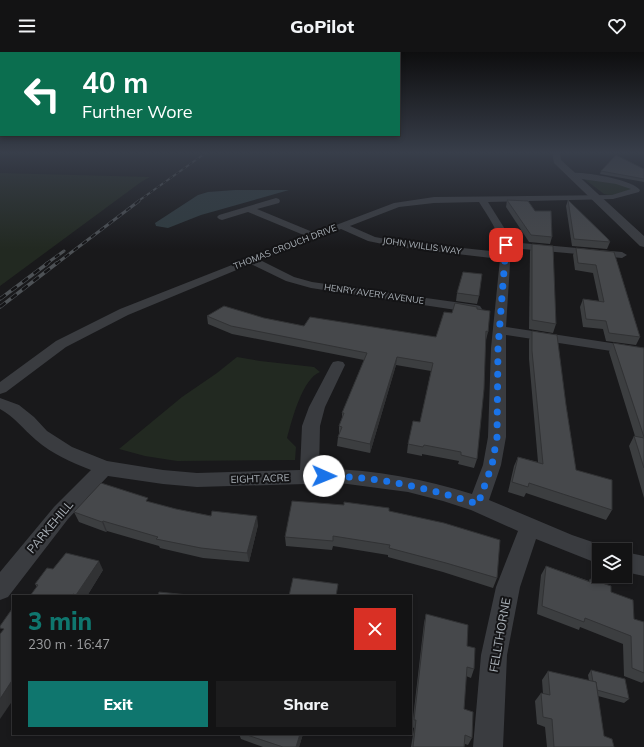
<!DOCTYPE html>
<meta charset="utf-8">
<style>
:root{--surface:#131314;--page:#1c1c1d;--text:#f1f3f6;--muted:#9d9ea0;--line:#323234;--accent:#0f766e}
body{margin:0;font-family:Mulish,sans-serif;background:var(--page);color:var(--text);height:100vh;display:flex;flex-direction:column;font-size:15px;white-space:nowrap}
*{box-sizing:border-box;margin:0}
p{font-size:13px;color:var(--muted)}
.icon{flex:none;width:22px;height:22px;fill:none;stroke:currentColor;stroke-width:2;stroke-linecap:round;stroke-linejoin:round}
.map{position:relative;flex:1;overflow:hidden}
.sheet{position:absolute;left:12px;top:543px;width:400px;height:140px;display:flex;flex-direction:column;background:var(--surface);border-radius:0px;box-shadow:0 2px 6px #0003,0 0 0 1px var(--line)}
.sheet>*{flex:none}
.hud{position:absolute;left:0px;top:0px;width:400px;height:84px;box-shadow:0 2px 6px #0003,0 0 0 1px var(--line);background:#0b6e4f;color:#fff;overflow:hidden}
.tools{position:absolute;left:592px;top:491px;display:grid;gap:8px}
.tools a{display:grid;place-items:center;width:40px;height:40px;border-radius:0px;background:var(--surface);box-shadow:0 2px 6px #0003,0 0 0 1px var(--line);font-size:20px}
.pin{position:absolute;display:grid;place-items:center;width:34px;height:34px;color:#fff;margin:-17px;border-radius:8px;box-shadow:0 2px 6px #0006}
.me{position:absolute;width:44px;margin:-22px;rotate:91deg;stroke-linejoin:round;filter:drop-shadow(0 0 3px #0008)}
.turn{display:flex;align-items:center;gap:14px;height:84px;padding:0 16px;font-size:18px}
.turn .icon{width:52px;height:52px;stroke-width:2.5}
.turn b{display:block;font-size:28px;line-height:34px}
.round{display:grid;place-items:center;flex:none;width:42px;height:42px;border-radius:0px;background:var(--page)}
.headline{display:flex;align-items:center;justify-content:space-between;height:68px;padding:0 16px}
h1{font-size:24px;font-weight:800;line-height:30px;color:var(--accent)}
.action{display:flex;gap:8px;margin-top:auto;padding:8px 16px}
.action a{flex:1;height:46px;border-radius:0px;background:var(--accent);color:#fff;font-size:16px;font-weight:800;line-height:46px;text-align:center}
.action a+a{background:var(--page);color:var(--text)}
header{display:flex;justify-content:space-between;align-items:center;height:52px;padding:0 16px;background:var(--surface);font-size:18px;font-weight:800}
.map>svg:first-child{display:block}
.green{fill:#222921}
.water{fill:#2f3b3f}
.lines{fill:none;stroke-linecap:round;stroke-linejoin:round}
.minor{fill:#3a3c40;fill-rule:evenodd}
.tertiary{fill:#3a3c40;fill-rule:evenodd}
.rail-far2-casing{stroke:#4d5155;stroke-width:2}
.rail-far1-casing{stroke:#4d5155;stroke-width:3}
.rail-casing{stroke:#4d5155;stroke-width:3.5}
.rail-far2{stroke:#141416;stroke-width:1.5;stroke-dasharray:4;stroke-linecap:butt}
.rail-far1{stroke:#141416;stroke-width:2;stroke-dasharray:5.5;stroke-linecap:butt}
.rail{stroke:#141416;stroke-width:2.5;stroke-dasharray:7;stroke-linecap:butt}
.wall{fill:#3c3e40}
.shaded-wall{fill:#313234}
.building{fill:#46484b;stroke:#313234}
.route{stroke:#1a73e8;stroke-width:7;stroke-dasharray:0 12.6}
.labels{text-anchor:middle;stroke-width:4;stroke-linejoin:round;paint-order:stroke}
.far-street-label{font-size:9px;fill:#acb3ba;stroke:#141416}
.street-label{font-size:10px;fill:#acb3ba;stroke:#141416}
.near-street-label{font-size:12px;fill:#acb3ba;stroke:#141416}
</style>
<header><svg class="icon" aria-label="menu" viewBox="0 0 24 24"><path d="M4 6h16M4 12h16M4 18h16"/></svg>GoPilot<svg class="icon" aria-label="heart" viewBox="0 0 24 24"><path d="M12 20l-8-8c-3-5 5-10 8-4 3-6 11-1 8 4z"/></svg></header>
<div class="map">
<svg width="644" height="695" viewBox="0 0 644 695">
<rect width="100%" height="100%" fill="#19191b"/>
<!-- green -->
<g class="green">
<path d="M0 121 150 125 141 130 0 234Z"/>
<path d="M583 126 629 134 632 138C622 141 614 145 604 142Z"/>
<path d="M237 305 260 309 314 315 320 320C302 327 292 368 287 386L296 395 295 408 177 409 145 404 119 397 182 345 217 321Z"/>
</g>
<!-- water -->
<path class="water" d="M235 138H289L201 163 168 176 156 174 155 171 198 143 208 140Z"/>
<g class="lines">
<!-- minor -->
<g class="minor">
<path d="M568 121C582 119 632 127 640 138L639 140 613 147 488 150 508 182 510 190 622 200 627 203 622 206 511 196 506 275 644 296V304L506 283V385L501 413 489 448 572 483 607 495 608 498H599V512L536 487 520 535 507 603 503 695H473L481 603 496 535 518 479 471 458 443 449 408 440 340 431 197 435 163 432 108 424 68 467 8 545 0 548V520L54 455 91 418C71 410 52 402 36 388 23 377 15 365 0 357V346L19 353 34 365 47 379 72 395 107 409 163 418 197 421 300 418 302 374 309 355 331 313 333 310 338 309 343 310 345 313 325 355 320 374 319 417C370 416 423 427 472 442L483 413 488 385 491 296 500 207 397 195 368 189 341 177 260 208 294 225 312 230 476 253 480 254 482 257 480 260 476 261 311 236 286 229 251 212 128 263 66 295 6 340 0 342V330L56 289 120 257 306 184 248 160 222 168 219 167 217 165 219 163 276 146 279 147 280 149 279 151 257 157 315 181 394 151 434 145 612 143 631 137 616 132 568 125ZM479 150C488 165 502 182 500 200L397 189 375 185 350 174 399 155 434 151Z"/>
<path d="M625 500 644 504V524L625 520Z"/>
</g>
<!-- tertiary -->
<path class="tertiary" d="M552 100H560L561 108 644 184V195L640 194 554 111Z"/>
<defs>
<path id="rail-far2" d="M137 150 207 100"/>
<g id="rail-far1">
<path d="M46 212 64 199"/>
<path d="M56 212 139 149"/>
</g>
<g id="rail">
<path d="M0 247 48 211"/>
<path d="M0 255 57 211"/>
</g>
</defs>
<!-- rail-far2 casing -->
<use href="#rail-far2" class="rail-far2-casing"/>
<!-- rail-far1 casing -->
<use href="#rail-far1" class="rail-far1-casing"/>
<!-- rail casing -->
<use href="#rail" class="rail-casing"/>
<!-- rail-far2 -->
<use href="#rail-far2" class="rail-far2"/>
<!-- rail-far1 -->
<use href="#rail-far1" class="rail-far1"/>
<!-- rail -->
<use href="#rail" class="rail"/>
</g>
<!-- wall -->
<g class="wall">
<path d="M644 117V130L600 122 601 119Z"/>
<path d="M507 148 552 185 550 192 529 190 506 155Z"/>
<path d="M568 148 610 190 607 197 572 194 566 154Z"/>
<path d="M532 192 556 272 553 281 529 277 530 199Z"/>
<path d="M576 196 614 200 640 285 636 293 606 289 603 277 583 275 580 255 583 247 599 249 593 221 575 218 573 203Z"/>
<path d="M457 241 479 244 477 252 456 249Z"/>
<path d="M477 257 488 280 486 288 477 407 474 416 458 412 459 409 422 402V404L407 401 408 392 420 370 431 319 396 313 370 401 337 394 338 385 339 382V374L342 366V361L364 308 232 282 208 272 207 264 264 266 304 274 436 285 452 261Z"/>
<path d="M532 279 566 353 576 418 612 458 606 468 526 441 524 445 508 440 514 414 518 405 538 410 529 307V288Z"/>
<path d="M613 291 644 296V446L629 394 634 384H635L609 300Z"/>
<path d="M149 450 176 457 258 473 249 510 203 506 160 496 159 494 107 479 106 480 79 470 74 460Z"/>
<path d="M389 459 497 526 493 536 443 520 388 505V503L333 494 332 498 286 494 285 485Z"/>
<path d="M546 514 589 529 590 527 611 540 634 567 644 570V629L642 631 624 624 623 592 580 575 579 578 537 562 541 523Z"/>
<path d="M53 517 103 518 87 544H30L37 535 35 532Z"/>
<path d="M426 562 467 594 474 617 471 626 466 624 464 657 472 686 468 693 465 692 464 695H411L414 676 412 675 424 571Z"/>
<path d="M591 618 629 647 624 651 598 644 604 684 614 695H547L545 675 537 672 535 649 541 641 543 642 542 628 548 619 589 629 588 623Z"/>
<path d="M239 682H303L299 695H263L241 687Z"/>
</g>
<!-- shaded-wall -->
<g class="shaded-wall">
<path d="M397 305 396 313 370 401V392Z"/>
<path d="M257 464 258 473 249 510 247 501Z"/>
<path d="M103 469 107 479 106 480 102 470Z"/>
<path d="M99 509 103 518 87 544H77L76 543Z"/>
<path d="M13 627V648L0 667V647Z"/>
<path d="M300 682H303L299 695H296Z"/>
</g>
<!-- building -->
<g class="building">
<path d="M616 103 644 117V127L601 119Z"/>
<path d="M507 148 528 149 535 159H551L552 185 531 183Z"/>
<path d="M568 148 608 187 610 190 574 187Z"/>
<path d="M532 192 553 194 556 272 532 268Z"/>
<path d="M576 196 614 200 640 285 609 281 606 269 586 267 583 247 604 250 596 213 578 211Z"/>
<path d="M463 220 482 222 479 244 457 241Z"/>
<path d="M455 251 477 255V257L490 259 488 280 486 279 484 337 477 407 461 403V400L424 393 423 395 408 392 413 369 420 370 433 311 397 305 370 392 338 385 342 375 339 374 344 361H342L367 301 231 274 207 264 224 254 264 266 304 274 310 265 436 285 444 260 452 261Z"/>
<path d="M532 279 557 283 566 353 576 418 612 428V458L529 431 528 435 512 430 518 405 543 412 532 299Z"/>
<path d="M613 291 644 296V385Z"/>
<path d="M634 384 644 386V416Z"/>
<path d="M101 431 148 446 146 449 176 457 211 464 212 459 257 464 247 501 201 496 156 487 158 485 103 469 102 470 74 460Z"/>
<path d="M292 449 344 453V450L389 456V459L444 471 500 488 497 526 446 511 389 496 390 493 333 484V489L285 485Z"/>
<path d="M66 501 99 509 76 543 73 542 71 544H30L38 533 35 532 47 516 53 517Z"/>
<path d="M546 514 590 530V527L611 534V540L633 548 634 567 644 570V621L632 616 631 584 585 566 584 570 542 554Z"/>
<path d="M293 526 338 532 336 544H289Z"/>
<path d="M159 540 198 544H158Z"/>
<path d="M12 557H13V627L0 647V582L4 577 0 576V574Z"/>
<path d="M426 562 468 573 467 594 475 596 474 617 467 615 464 657 473 660 472 686 465 683 464 695H413L416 668H414Z"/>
<path d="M591 618 625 627 629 647 597 638 596 630H593Z"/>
<path d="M548 619 596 630 604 684 612 687 614 695H554L552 667 543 665 541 641 550 643Z"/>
<path d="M244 682H300L296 695H283Z"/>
</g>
<!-- sky -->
<linearGradient id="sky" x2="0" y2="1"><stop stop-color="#0e0e0f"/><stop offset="0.51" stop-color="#383e4a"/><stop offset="1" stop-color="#383e4a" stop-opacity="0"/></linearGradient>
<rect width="644" height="197" fill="url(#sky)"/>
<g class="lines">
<!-- route -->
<path class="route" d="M324 424C377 424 428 436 478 452L492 413 497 385 498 296 506 193"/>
</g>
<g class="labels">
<!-- far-street labels -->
<g class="far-street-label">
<text transform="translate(422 194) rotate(8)" y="3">JOHN WILLIS WAY</text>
<text transform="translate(285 195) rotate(-21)" y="3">THOMAS CROUCH DRIVE</text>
<text transform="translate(374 242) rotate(8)" y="3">HENRY AVERY AVENUE</text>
</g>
<!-- street labels -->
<g class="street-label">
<text transform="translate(260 426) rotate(-2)" y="4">EIGHT ACRE</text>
</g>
<!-- near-street labels -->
<g class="near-street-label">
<text transform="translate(50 475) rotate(-50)" y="4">PARKEHILL</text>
<text transform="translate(500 583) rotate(-80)" y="4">FELLTHORNE</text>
</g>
</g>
</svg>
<div class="tools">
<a><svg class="icon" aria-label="layers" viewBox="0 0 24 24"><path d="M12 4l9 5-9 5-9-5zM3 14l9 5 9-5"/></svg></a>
</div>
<div class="pin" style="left:506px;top:193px;background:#d93025"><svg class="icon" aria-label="arrive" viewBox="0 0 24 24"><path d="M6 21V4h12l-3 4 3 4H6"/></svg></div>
<svg class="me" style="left:324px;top:424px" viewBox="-20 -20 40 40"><circle r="19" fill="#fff"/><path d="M0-13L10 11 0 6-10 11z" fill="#1a73e8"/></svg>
<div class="hud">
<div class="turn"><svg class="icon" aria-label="left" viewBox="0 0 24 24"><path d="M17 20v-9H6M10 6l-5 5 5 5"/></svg><div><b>40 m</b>Further Wore</div></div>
</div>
<section class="sheet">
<div class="headline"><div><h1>3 min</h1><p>230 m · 16:47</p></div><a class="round" style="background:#d93025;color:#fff"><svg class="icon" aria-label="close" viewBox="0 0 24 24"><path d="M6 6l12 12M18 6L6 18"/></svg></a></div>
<div class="action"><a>Exit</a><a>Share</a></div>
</section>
</div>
